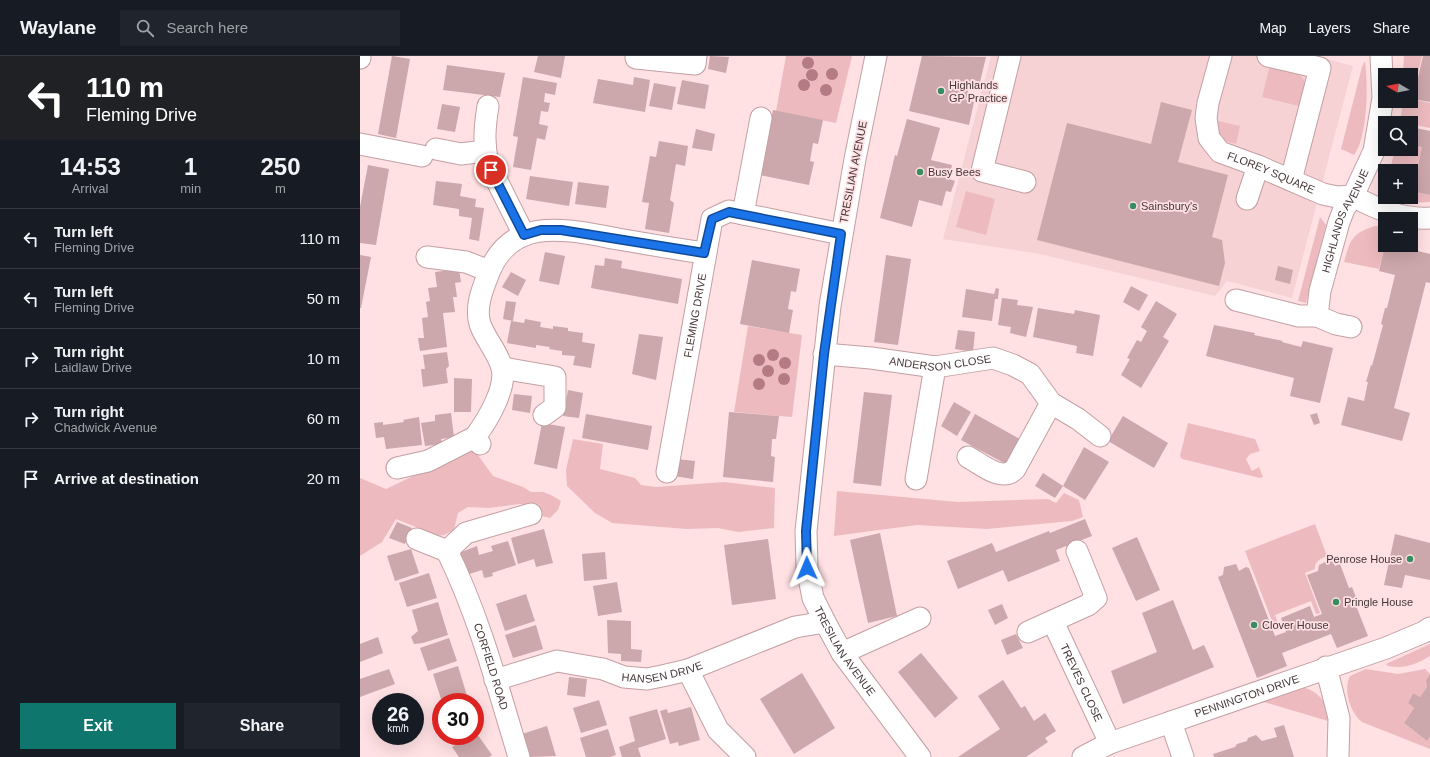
<!DOCTYPE html>
<meta charset="utf-8">
<style>
:root{--surface:#171b24;--page:#20242c;--text:#f1f3f6;--muted:#9ea1a6;--line:#363941;--accent:#0f766e}
body{margin:0;font-family:Arial,sans-serif;background:var(--page);color:var(--text);height:100vh;display:flex;flex-direction:column;font-size:15px;white-space:nowrap}
*{box-sizing:border-box;margin:0}
p{font-size:13px;color:var(--muted)}
.icon{flex:none;width:22px;height:22px;fill:none;stroke:currentColor;stroke-width:2;stroke-linecap:round;stroke-linejoin:round}
.map{position:relative;flex:1;overflow:hidden}
.details{display:flex;flex-direction:column;background:var(--surface);width:360px}
.details>*{flex:none}
.top-card{background:#202124;color:#fff;overflow:hidden}
.needle{width:26px;rotate:279deg}
.fabs{position:absolute;left:1018px;top:12px;display:grid;gap:8px}
.fabs a{display:grid;place-items:center;width:40px;height:40px;border-radius:0px;background:var(--surface);box-shadow:0 4px 16px #0002;font-size:20px}
.speed{position:absolute;left:12px;top:637px;display:flex;gap:8px;font-size:20px;font-weight:700;text-align:center}
.speed>*{display:grid;place-content:center;width:52px;height:52px;border-radius:50%;background:var(--surface);box-shadow:0 4px 16px #0002;line-height:1}
.speed small{font-size:10px;font-weight:400}
.speed .limit{border:6px solid #d22;background:#fff;color:#111}
.pin{position:absolute;display:grid;place-items:center;width:34px;height:34px;color:#fff;margin:-17px;border:2px solid #fff;border-radius:50%;box-shadow:0 1px 4px #0007}
.me{position:absolute;width:44px;margin:-22px;rotate:359deg;stroke-linejoin:round;filter:drop-shadow(0 0 3px #0008)}
.turn{display:flex;align-items:center;gap:14px;height:84px;padding:0 20px;font-size:18px}
.turn .icon{width:52px;height:52px;stroke-width:2.5}
.turn b{display:block;font-size:28px;line-height:34px}
.eta{display:flex;justify-content:space-evenly;align-items:center;height:68px;text-align:center}
.eta b{font-size:24px;font-weight:700;line-height:28px}
.cta{display:flex;gap:8px;margin-top:auto;padding:8px 20px}
.cta a{flex:1;height:46px;border-radius:0px;background:var(--accent);color:#fff;font-size:16px;font-weight:700;line-height:46px;text-align:center}
.cta a+a{background:var(--page);color:var(--text)}
ul{padding:0;list-style:none}
li{display:flex;align-items:center;gap:12px;height:60px;padding:0 20px;border-top:1px solid var(--line)}
li div{flex:1}
li b{display:block;font-size:15px}
li em{font-style:normal}
header{display:flex;align-items:center;gap:24px;box-sizing:border-box;height:56px;padding:0 20px;background:var(--surface);border-bottom:1px solid var(--line)}
header strong{font-size:19px}
nav{display:flex;gap:22px;margin-inline-start:auto;font-size:14px}
.search{width:280px;height:36px;background:var(--page);display:flex;align-items:center;gap:10px;box-sizing:border-box;padding:0 14px;border-radius:0px;color:var(--muted);font-size:15px}
main{display:flex;flex:1;min-height:0}
.map>svg:first-child{display:block}
.built{fill:#f7d2d5}
.green{fill:#edbbbf}
.building{fill:#cca7ab}
.lines{fill:none;stroke-linecap:round;stroke-linejoin:round}
.minor-casing{stroke:#c39fa2;stroke-width:23}
.minor{stroke:#fff;stroke-width:21}
.tree{fill:#b47b85}
.route-casing{stroke:#114b97;stroke-width:10}
.route{stroke:#1a73e8;stroke-width:7}
.poi-dot{fill:#368d62;stroke:#ffe0e3;stroke-width:1.5}
.labels{text-anchor:middle;stroke-width:3.5;stroke-linejoin:round;paint-order:stroke}
.poi-label{font-size:11px;fill:#453637;stroke:#ffe0e3;text-anchor:start}
.street-label{font-size:11px;fill:#453637;stroke:#ffe0e3}
</style>
<header>
<strong>Waylane</strong>
<div class="search"><svg class="icon" aria-label="search" viewBox="0 0 24 24"><circle cx="10" cy="10" r="6"/><path d="M15 15l6 6"/></svg>Search here</div>
<nav><a>Map</a><a>Layers</a><a>Share</a></nav>
</header>
<main>
<section class="details">
<div class="top-card">
<div class="turn"><svg class="icon" aria-label="left" viewBox="0 0 24 24"><path d="M17 20v-9H6M10 6l-5 5 5 5"/></svg><div><b>110 m</b>Fleming Drive</div></div>
</div>
<div class="eta">
<div><b>14:53</b><p>Arrival</p></div>
<div><b>1</b><p>min</p></div>
<div><b>250</b><p>m</p></div>
</div>
<ul>
<li><svg class="icon" aria-label="left" viewBox="0 0 24 24"><path d="M17 20v-9H6M10 6l-5 5 5 5"/></svg><div><b>Turn left</b><p>Fleming Drive</p></div><em>110 m</em></li>
<li><svg class="icon" aria-label="left" viewBox="0 0 24 24"><path d="M17 20v-9H6M10 6l-5 5 5 5"/></svg><div><b>Turn left</b><p>Fleming Drive</p></div><em>50 m</em></li>
<li><svg class="icon" aria-label="right" viewBox="0 0 24 24"><path d="M7 20v-9h11M14 6l5 5-5 5"/></svg><div><b>Turn right</b><p>Laidlaw Drive</p></div><em>10 m</em></li>
<li><svg class="icon" aria-label="right" viewBox="0 0 24 24"><path d="M7 20v-9h11M14 6l5 5-5 5"/></svg><div><b>Turn right</b><p>Chadwick Avenue</p></div><em>60 m</em></li>
<li><svg class="icon" aria-label="arrive" viewBox="0 0 24 24"><path d="M6 21V4h12l-3 4 3 4H6"/></svg><div><b>Arrive at destination</b></div><em>20 m</em></li>
</ul>
<div class="cta"><a>Exit</a><a>Share</a></div>
</section>
<div class="map">
<svg width="1070" height="701" viewBox="0 0 1070 701">
<rect width="100%" height="100%" fill="#ffe0e3"/>
<!-- built -->
<path class="built" d="M631 0H956L993 10 932 242 867 225 855 240 680 198 583 183Z"/>
<!-- green -->
<g class="green">
<path d="M426 0H492L476 67 416 55Z"/>
<path d="M1044 0H1062L1052 43 1070 47V72L1040 66 1043 45H1051V19H1043Z"/>
<path d="M1005 5C1008 28 1008 80 994 99L981 93 1002 11Z"/>
<path d="M910 9C920 12 944 14 945 28 945 35 941 44 939 50L902 41Z"/>
<path d="M858 65 880 70 876 88 862 84 856 74Z"/>
<path d="M1051 89 1062 91 1057 115 1031 110 1035 93H1051Z"/>
<path d="M606 135 635 143 626 179 596 171Z"/>
<path d="M1051 135 1070 139V146L1047 147 1031 141H1051Z"/>
<path d="M960 161 966 169 946 247 938 245Z"/>
<path d="M1015 170 1025 171V189L1019 213 984 206C990 184 992 177 1015 170Z"/>
<path d="M388 270 442 279 432 361 374 356Z"/>
<path d="M828 367 895 383 900 395 890 398 886 403 892 415 899 411 903 421 900 422 822 403 820 400Z"/>
<path d="M213 383 243 388 240 413 275 422 281 429 296 431 364 426 415 432 414 472 378 476 358 472 327 473 252 467 235 457 207 430 206 414Z"/>
<path d="M115 395 133 420 163 431 171 436H183L191 439 201 445 198 454 190 462 182 460 172 450 159 448 129 452 108 451 98 457 94 474 84 479 71 481 61 473 36 463 22 486 0 500V422L26 433 99 398Z"/>
<path d="M477 435 598 446 688 443 696 447 704 437 719 444 723 461 712 465 627 473 557 469 474 480Z"/>
<path d="M955 468 967 500C961 503 954 505 955 513L945 517 960 557 956 558 951 545 915 559 920 573 916 575 885 495Z"/>
<path d="M1070 588V600C1055 609 1045 613 1028 610L1026 608Z"/>
<path d="M1006 613 1038 618 1065 613 1070 618 1066 624 1067 631 1060 641 1053 637 1048 647 1054 652 1044 667 1067 685 1070 681V693L1002 666C990 656 983 634 990 620Z"/>
<path d="M942 631C958 635 970 648 968 665L904 646 903 640Z"/>
</g>
<!-- building -->
<g class="building">
<path d="M32 0 50 3 36 82 18 78Z"/>
<path d="M178 0H205L201 22 174 16Z"/>
<path d="M350 0 369 1 366 17 348 13Z"/>
<path d="M562 0 626 1 620 26 611 23 606 44 614 46 609 69 549 55Z"/>
<path d="M1063 0H1070V46L1053 43Z"/>
<path d="M87 9 145 17 140 41 83 34Z"/>
<path d="M163 21 197 27 195 39 185 37 184 46 190 47 188 56 181 55 179 68 188 70 185 84 177 82 171 114 153 111 158 81 153 80Z"/>
<path d="M274 21 290 24 285 56 233 47 238 23 273 29Z"/>
<path d="M322 24 349 29 345 53 317 48Z"/>
<path d="M294 27 316 31 312 54 289 50Z"/>
<path d="M801 46 832 54 818 106 868 119 852 181 862 184 865 207 859 230 677 184 707 67 791 88Z"/>
<path d="M82 48 100 51 95 76 77 73Z"/>
<path d="M413 54 463 64 458 88 453 87 450 105 454 106 449 129 400 119Z"/>
<path d="M547 63 580 72 571 104 592 109 589 123 595 125 591 136 586 135 582 150 559 144 552 171 520 162 535 99 537 100Z"/>
<path d="M1051 71 1070 75V139L1051 135V115H1030L1031 110 1057 115 1062 91 1051 89Z"/>
<path d="M336 73 355 78 352 95 332 92Z"/>
<path d="M299 85 328 90 325 110 316 108 310 144 314 147 309 177 285 173 289 147 282 146 290 100 296 101Z"/>
<path d="M8 109 29 113 16 189 0 187V151Z"/>
<path d="M170 120 213 126 209 150 166 143Z"/>
<path d="M76 125 102 128 100 140 116 143 115 151 124 152 119 185 109 183 112 162 99 160V153L73 149Z"/>
<path d="M218 126 249 130 246 152 215 148Z"/>
<path d="M1025 189H1033L1070 198V227L1066 226 1034 352 1050 357 1042 385 981 369 988 341 1004 345 1008 326H1006L1011 309 1012 310 1023 269 1021 268 1025 252H1027L1035 219 1019 215Z"/>
<path d="M185 196 205 200 199 229 179 225Z"/>
<path d="M0 199 11 201 1 252H0Z"/>
<path d="M526 199 551 203 538 289 514 286Z"/>
<path d="M245 202 262 205 261 212 322 223 318 248 231 232 235 209 244 210Z"/>
<path d="M392 204 440 213 436 236 431 235 428 253 433 254 429 277 380 268Z"/>
<path d="M918 210 933 214 930 228 915 224Z"/>
<path d="M99 213 101 226 95 227 97 241H93L95 256 83 257 87 291 60 295 58 282H64L62 262 68 261 66 246 70 245 68 232 77 231 75 216Z"/>
<path d="M151 216 166 224 158 240 142 231Z"/>
<path d="M771 230 788 239 779 255 763 246Z"/>
<path d="M636 232 639 233 638 243H635L632 265 602 261 606 233 634 238Z"/>
<path d="M642 242 658 244 657 249 673 251 666 281 650 277 651 271 638 269Z"/>
<path d="M146 245 156 246 153 265 143 263Z"/>
<path d="M796 245 817 258 803 281 809 285 781 332 761 319 770 303 767 302 777 284 781 286 787 275 781 271Z"/>
<path d="M678 252 714 258 715 254 740 259 733 300 716 297 717 290 673 281Z"/>
<path d="M165 263 181 266 180 271 193 273V270L208 272V275L223 277 222 286 235 288 231 312 213 309 215 300 202 299V295L189 293 190 291 176 289V292L147 287 151 265 164 267Z"/>
<path d="M854 269 895 277 894 279 923 285 922 286 941 291 943 285 973 292 960 347 930 340 934 322 846 300Z"/>
<path d="M598 274 615 276 613 296 595 293Z"/>
<path d="M279 278 303 281 296 324 272 318Z"/>
<path d="M87 296 89 310 86 313 88 327 63 331 61 313H65L63 299Z"/>
<path d="M94 322 112 323 111 356H94Z"/>
<path d="M208 334 223 337 219 362 203 360Z"/>
<path d="M504 336 532 339 521 430 493 427Z"/>
<path d="M154 338 172 340 170 357 152 354Z"/>
<path d="M594 346 611 356 597 380 581 370Z"/>
<path d="M369 356 419 360 416 383H412L411 400 415 401 413 426 363 421Z"/>
<path d="M91 357 94 381 81 383 82 388 65 390 61 367 75 365V359Z"/>
<path d="M957 357 960 367 954 369 950 359Z"/>
<path d="M226 358 292 370 288 394 222 382Z"/>
<path d="M615 358 660 383 646 408 601 384Z"/>
<path d="M763 360 808 387 794 412 748 385Z"/>
<path d="M59 361 62 389 26 393 24 381 16 382 14 367 23 366V369L44 366 43 364Z"/>
<path d="M182 367 205 371 197 413 174 408Z"/>
<path d="M724 391 749 406 725 444 703 430 695 442 675 430 683 417 703 430Z"/>
<path d="M317 403 335 405 333 423 314 420Z"/>
<path d="M725 463 732 480 696 494 700 505 648 526 643 514 598 533 587 505 632 487 636 496 689 475 690 477Z"/>
<path d="M37 466 52 472 45 488 29 482Z"/>
<path d="M184 473 193 507 176 511 174 503 158 508 151 482Z"/>
<path d="M520 477 537 560 508 567 490 484Z"/>
<path d="M1035 478 1070 487V524L1045 519 1042 532 1024 529Z"/>
<path d="M777 481 800 534 776 545 752 492Z"/>
<path d="M408 483 416 543 372 549 364 489Z"/>
<path d="M148 485 156 509 132 517 133 520 124 522 122 514 106 519 99 497 117 490 119 499 133 495 131 490Z"/>
<path d="M51 493 59 517 35 525 27 500Z"/>
<path d="M245 496 247 523 224 525 222 498Z"/>
<path d="M969 504 973 506 975 510 980 508 989 532 992 531 996 541 993 542 1008 580 977 592 971 578 922 597 927 610 897 622 858 521 863 519 864 511 876 508 879 515 886 511 889 512 915 580 926 576 921 562 950 550 954 561 962 558 947 519 958 515 959 509Z"/>
<path d="M69 517 77 542 47 551 39 527Z"/>
<path d="M257 526 262 556 238 560 233 530Z"/>
<path d="M166 538 175 565 145 575 136 548Z"/>
<path d="M813 544 833 594 844 589 854 611 763 648 751 615 797 596 782 557Z"/>
<path d="M78 546 88 579 63 587 54 588 51 581 58 575 52 554Z"/>
<path d="M642 548 648 562 635 569 628 554Z"/>
<path d="M247 564 271 565V593L282 594 281 606 261 605V598L248 597Z"/>
<path d="M176 569 183 593 153 602 145 579Z"/>
<path d="M656 578 663 592 647 599 641 584Z"/>
<path d="M18 581 23 597 0 606V588Z"/>
<path d="M89 582 97 605 68 615 60 592Z"/>
<path d="M561 597 598 642 575 662 538 616Z"/>
<path d="M98 610 108 643 100 646H82L73 618Z"/>
<path d="M29 613 35 628 0 641V623Z"/>
<path d="M442 617 475 672 434 698 400 643Z"/>
<path d="M1070 618V681L1067 685 1044 667 1054 652 1048 647 1053 637 1060 641 1067 631 1066 624Z"/>
<path d="M209 621 227 623 225 641 207 639Z"/>
<path d="M643 624 661 652 665 650 674 665 685 657 696 675 685 682 688 686 666 701H598L640 673 618 640Z"/>
<path d="M239 644 247 669 221 677 213 652Z"/>
<path d="M331 651 340 684 319 690 318 686 310 688 300 655 307 653 308 657Z"/>
<path d="M297 653 306 683 278 692 281 701H262L259 691 275 685 269 661Z"/>
<path d="M924 669 934 701H854L853 698 875 691 877 688 887 685 888 682 896 679 902 685 917 681 914 672Z"/>
<path d="M187 670 196 700 169 701 162 678Z"/>
<path d="M248 673 256 699 250 701H226L220 682Z"/>
<path d="M115 675 132 699 129 701H99L92 691 108 680H115Z"/>
</g>
<g class="lines">
<defs>
<g id="minor">
<path id="s1" d="M516 0 495 103 470 250 446 475 447 512 453 542 465 566 482 597 560 701"/>
<path d="M650 0 622 115 665 126"/>
<path id="s2" d="M861 0 848 47 846 62 849 82 860 96 898 110 963 138 977 141 993 140"/>
<path d="M908 0 960 12 931 124"/>
<path d="M0 2V0"/>
<path d="M276 2 335 8 336 0"/>
<path d="M128 50C125 69 123 87 128 107L164 179"/>
<path d="M0 88 62 100"/>
<path d="M76 93 101 98 125 95"/>
<path d="M993 140C1016 153 1042 164 1070 162"/>
<path d="M887 143 898 110"/>
<path d="M383 158 401 62"/>
<path d="M67 201 106 206 129 215"/>
<path id="s3" d="M876 244 939 260H957L960 235 979 166 984 153 993 140 1014 95 1023 42 1021 0"/>
<path d="M957 260 976 268 991 271"/>
<path id="s4" d="M464 298 511 302 575 311 633 302 653 309 670 318 691 347 718 363 740 380"/>
<path d="M142 312 195 321V351L184 359"/>
<path d="M120 388 115 381C127 365 147 332 142 312 138 296 125 283 120 268 115 252 122 234 128 219 151 158 208 174 258 183 287 188 316 193 344 197"/>
<path d="M608 401C621 408 642 427 655 413L691 347"/>
<path d="M37 412 68 405 115 381"/>
<path id="s5" d="M307 416 352 163 369 155 481 178"/>
<path d="M556 423 575 311"/>
<path id="s6" d="M57 483 87 495C119 560 138 632 159 701"/>
<path d="M87 495 106 477 171 458"/>
<path id="s7" d="M693 566 750 687"/>
<path d="M668 576 728 549 736 542 717 495"/>
<path d="M482 597 560 562"/>
<path d="M966 611 979 662 978 701"/>
<path d="M328 614 358 674 385 701"/>
<path id="s8" d="M135 624 197 605 243 613 264 621 287 623 302 620 328 614 435 571 465 566"/>
<path d="M811 666 823 701"/>
<path id="s9" d="M723 701 750 687 1026 592 1064 576 1070 572"/>
</g>
</defs>
<!-- minor casing -->
<use href="#minor" class="minor-casing"/>
<!-- minor -->
<use href="#minor" class="minor"/>
</g>
<!-- trees -->
<g class="tree">
<circle cx="448" cy="7" r="6"/>
<circle cx="472" cy="18" r="6"/>
<circle cx="452" cy="19" r="6"/>
<circle cx="444" cy="29" r="6"/>
<circle cx="466" cy="34" r="6"/>
<circle cx="413" cy="299" r="6"/>
<circle cx="399" cy="304" r="6"/>
<circle cx="425" cy="307" r="6"/>
<circle cx="408" cy="315" r="6"/>
<circle cx="424" cy="323" r="6"/>
<circle cx="399" cy="328" r="6"/>
</g>
<g class="lines">
<defs>
<path id="route" d="M131 114 164 179 181 174H201L344 197 352 163 369 156 481 178 464 298 446 475 447 512"/>
</defs>
<!-- route casing -->
<use href="#route" class="route-casing"/>
<!-- route -->
<use href="#route" class="route"/>
</g>
<!-- markers -->
<g class="poi-dot">
<circle cx="581" cy="35" r="4"/>
<circle cx="560" cy="116" r="4"/>
<circle cx="773" cy="150" r="4"/>
<circle cx="1050" cy="503" r="4"/>
<circle cx="976" cy="546" r="4"/>
<circle cx="894" cy="569" r="4"/>
</g>
<g class="labels">
<!-- poi labels -->
<g class="poi-label">
<text x="589" y="33">Highlands<tspan x="589" dy="13">GP Practice</tspan></text>
<text x="568" y="120">Busy Bees</text>
<text x="781" y="154">Sainsbury's</text>
<text x="1042" y="507" text-anchor="end">Penrose House</text>
<text x="984" y="550">Pringle House</text>
<text x="902" y="573">Clover House</text>
</g>
<!-- street labels -->
<g class="street-label">
<text transform="translate(493 116) rotate(-79)" y="4">TRESILIAN AVENUE</text>
<text dy="4" stroke="none"><textPath href="#s2" startOffset="157">FLOREY SQUARE</textPath></text>
<text dy="4" stroke="none"><textPath href="#s3" startOffset="183">HIGHLANDS AVENUE</textPath></text>
<text dy="4" stroke="none"><textPath href="#s5" startOffset="159">FLEMING DRIVE</textPath></text>
<text dy="4" stroke="none"><textPath href="#s4" startOffset="117">ANDERSON CLOSE</textPath></text>
<text dy="4" stroke="none"><textPath href="#s1" startOffset="610">TRESILIAN AVENUE</textPath></text>
<text dy="4" stroke="none"><textPath href="#s6" startOffset="156">CORFIELD ROAD</textPath></text>
<text dy="4" stroke="none"><textPath href="#s8" startOffset="173">HANSEN DRIVE</textPath></text>
<text dy="4" stroke="none"><textPath href="#s7" startOffset="67">TREVES CLOSE</textPath></text>
<text dy="4" stroke="none"><textPath href="#s9" startOffset="175">PENNINGTON DRIVE</textPath></text>
</g>
</g>
</svg>
<div class="fabs">
<a><svg class="needle" viewBox="-14 -14 28 28"><path d="M0-13l5 13h-10z" fill="#e53935"/><path d="M0 13l5-13h-10z" fill="#9ea1a6"/></svg></a>
<a><svg class="icon" aria-label="search" viewBox="0 0 24 24"><circle cx="10" cy="10" r="6"/><path d="M15 15l6 6"/></svg></a>
<a>+</a>
<a>−</a>
</div>
<div class="speed"><div>26<small>km/h</small></div><div class="limit">30</div></div>
<div class="pin" style="left:131px;top:114px;background:#d93025"><svg class="icon" aria-label="arrive" viewBox="0 0 24 24"><path d="M6 21V4h12l-3 4 3 4H6"/></svg></div>
<svg class="me" style="left:447px;top:512px" viewBox="-20 -20 40 40"><path d="M0-17L14 15 0 8-14 15z" fill="#1a73e8" stroke="#fff" stroke-width="4"/></svg>
</div>
</main>
